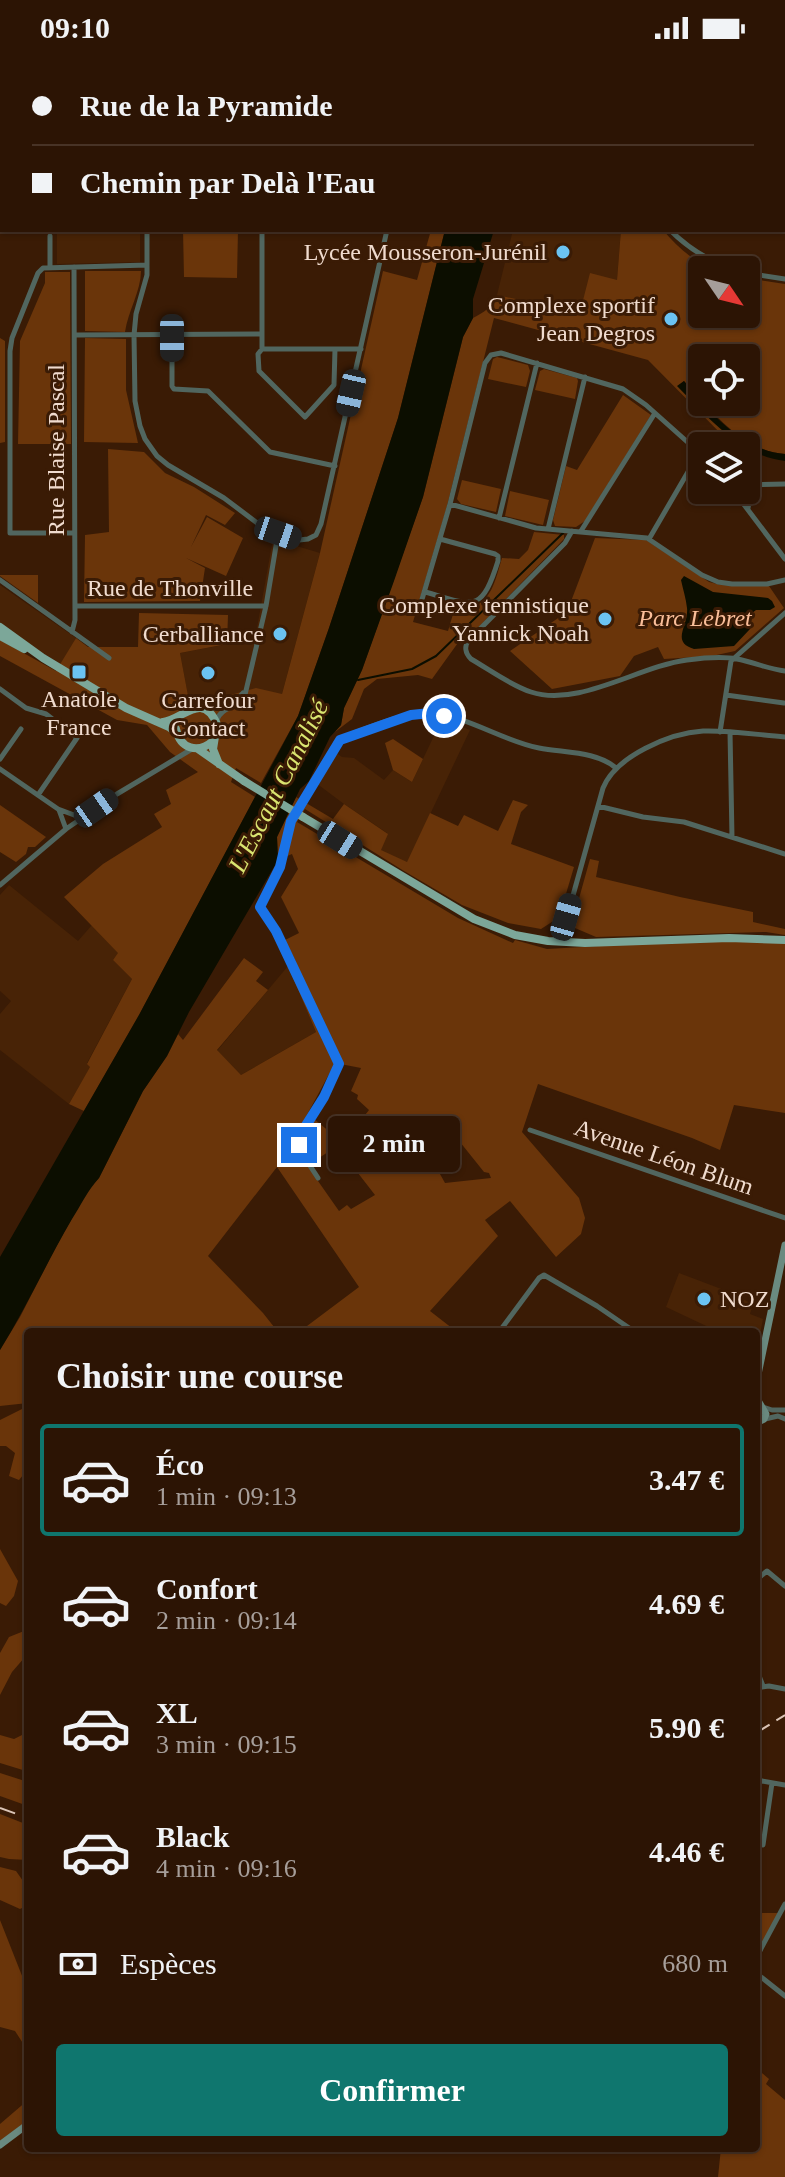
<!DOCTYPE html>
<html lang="fr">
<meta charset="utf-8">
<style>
body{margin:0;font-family:Georgia,serif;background:#382113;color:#f1f3f6;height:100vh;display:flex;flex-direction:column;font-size:30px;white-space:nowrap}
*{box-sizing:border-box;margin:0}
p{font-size:26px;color:#a69e9a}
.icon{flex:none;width:44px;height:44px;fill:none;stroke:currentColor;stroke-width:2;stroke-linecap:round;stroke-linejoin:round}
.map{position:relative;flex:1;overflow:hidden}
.drawer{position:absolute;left:24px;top:1272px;width:736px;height:824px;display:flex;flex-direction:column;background:#2c1404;border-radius:8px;box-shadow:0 2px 6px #0004,0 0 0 2px #483326}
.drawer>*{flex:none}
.hud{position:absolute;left:0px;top:0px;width:786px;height:176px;box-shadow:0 2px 6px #0004,0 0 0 2px #483326;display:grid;align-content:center;height:176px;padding:0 32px;background:#2c1404}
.needle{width:52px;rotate:125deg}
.tools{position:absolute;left:688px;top:200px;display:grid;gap:16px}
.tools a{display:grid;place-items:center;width:72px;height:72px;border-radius:8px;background:#2c1404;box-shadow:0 2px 6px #0004,0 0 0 2px #483326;font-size:40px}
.end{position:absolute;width:36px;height:36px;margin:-18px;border:10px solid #1a73e8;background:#fff;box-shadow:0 0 0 4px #fff}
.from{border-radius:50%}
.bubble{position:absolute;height:56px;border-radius:8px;background:#2c1404;box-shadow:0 2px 6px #0004,0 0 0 2px #483326;font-size:26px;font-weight:600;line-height:56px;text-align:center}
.car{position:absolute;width:24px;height:48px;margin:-24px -12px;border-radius:10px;box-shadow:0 0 6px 2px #0007;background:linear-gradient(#222 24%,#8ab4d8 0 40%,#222 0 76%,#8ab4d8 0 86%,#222 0)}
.hud b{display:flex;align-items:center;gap:28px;height:76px;font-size:30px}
.hud b+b{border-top:2px solid #483326}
.hud i{width:20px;height:20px;background:#f1f3f6}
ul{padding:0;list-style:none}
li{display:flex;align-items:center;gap:24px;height:112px;margin:0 16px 12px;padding:0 16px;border:4px solid transparent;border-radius:8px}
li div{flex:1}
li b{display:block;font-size:30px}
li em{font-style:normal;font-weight:600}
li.selected{border-color:#0f766e}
li>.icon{width:72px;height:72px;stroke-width:1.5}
h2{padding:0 32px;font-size:36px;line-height:96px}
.pay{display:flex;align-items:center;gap:20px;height:88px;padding:0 32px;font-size:30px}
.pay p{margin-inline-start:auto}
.action{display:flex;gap:16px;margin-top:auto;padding:16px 32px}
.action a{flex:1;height:92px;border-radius:8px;background:#0f766e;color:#fff;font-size:32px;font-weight:600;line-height:92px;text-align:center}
.status{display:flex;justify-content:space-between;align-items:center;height:56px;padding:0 40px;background:#2c1404;direction:ltr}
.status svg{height:22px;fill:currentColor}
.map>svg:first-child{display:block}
.built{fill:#482306}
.green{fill:#6a350a;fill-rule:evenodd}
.water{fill:#0c0e00}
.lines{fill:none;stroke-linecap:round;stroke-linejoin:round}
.stream{stroke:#0c0e00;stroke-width:2}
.minor{stroke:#51665f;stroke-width:5}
.secondary{stroke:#6a8a80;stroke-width:7}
.primary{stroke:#7ca799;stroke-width:8}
.rail{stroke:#dbc5b7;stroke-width:2;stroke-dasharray:16 8;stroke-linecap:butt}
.primary-bridge{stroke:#7ca799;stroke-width:8}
.route{stroke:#1a73e8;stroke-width:10}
.poi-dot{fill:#6bc3f2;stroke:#3a1b05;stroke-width:3}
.labels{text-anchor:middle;stroke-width:6;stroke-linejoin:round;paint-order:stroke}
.poi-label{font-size:24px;fill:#f0dbce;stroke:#3a1b05;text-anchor:end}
.street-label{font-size:24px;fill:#f0dbce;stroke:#3a1b05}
.park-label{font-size:24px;font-style:italic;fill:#fabe99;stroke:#3a1b05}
.water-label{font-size:26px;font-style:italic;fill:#dae570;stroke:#3a1b05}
</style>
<div class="status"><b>09:10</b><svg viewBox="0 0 49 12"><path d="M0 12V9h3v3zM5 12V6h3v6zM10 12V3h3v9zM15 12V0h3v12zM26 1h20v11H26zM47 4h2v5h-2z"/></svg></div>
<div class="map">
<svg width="785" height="2121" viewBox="0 0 785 2121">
<rect width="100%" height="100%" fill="#3a1b05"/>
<!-- built -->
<path class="built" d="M 57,174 L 140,174 L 140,206 L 57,208 Z
M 513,174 L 621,174 L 617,224 L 580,256 L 497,239 Z
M 273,483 L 320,497 L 282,638 L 242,638 L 190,650 L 180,597 L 255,583 Z
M 0,529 L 76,582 L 61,608 L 0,571 Z
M 442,663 L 470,674 L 407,807 L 380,794 L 387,777 L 344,748 L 316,727 L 335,696 L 342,701 L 354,702 L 384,724 L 393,714 L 412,726 Z
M 9,829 L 78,885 L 92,869 L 119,897 L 113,904 L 132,923 L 87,1007 L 91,1010 L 69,1048 L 0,994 L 0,958 L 11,945 L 0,935 L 0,839 Z
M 288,910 L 316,976 L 241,1019 L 217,995 Z
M 679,1217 L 724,1234 L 753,1248 L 750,1258 L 763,1263 L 757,1294 L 756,1276 L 719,1276 L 666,1251 Z"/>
<!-- green -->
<path class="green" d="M 183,174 L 238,174 L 237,222 L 184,221 Z
M 431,174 L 445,174 L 398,362 L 329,572 L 298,660 L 261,727 L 236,712 L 231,726 L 255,741 L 139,959 L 84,1055 L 69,1048 L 90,1011 L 87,1008 L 132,923 L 113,904 L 118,897 L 64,841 L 103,808 L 162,771 L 154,758 L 171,748 L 166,734 L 198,716 L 170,696 L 147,669 L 117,664 L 0,600 L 0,584 L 56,615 L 76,582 L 88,591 L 138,591 L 139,557 L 228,559 L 227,588 L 180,597 L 190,650 L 256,632 L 282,638 L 320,497 L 383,215 L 417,224 Z
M 621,174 L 663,174 C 678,192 694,206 716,214 L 702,214 L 702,258 L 746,258 L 746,222 L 785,228 L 785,398 C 751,396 725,370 703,346 L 746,346 L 746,302 L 702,302 L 702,345 L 684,325 L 678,330 L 731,382 L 745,390 L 733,390 L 648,304 L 494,262 L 446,454 L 413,566 L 448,575 L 456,548 C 489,560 495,525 502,502 L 519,503 L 528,494 L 534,476 L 564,479 L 564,483 L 465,585 L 460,584 L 432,623 L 418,619 L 377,623 L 364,633 L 352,663 L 335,676 L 341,669 L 344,652 L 362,614 L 423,441 L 463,281 L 473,262 C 483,257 494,250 497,239 L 580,256 L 590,217 L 617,224 Z
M 85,215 L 141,215 C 141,235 128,255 125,276 L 85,275 Z
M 45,216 L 70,216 L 71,388 L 18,388 L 20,285 L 45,227 Z
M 0,282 L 5,285 L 5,386 L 0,387 Z
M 85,282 L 126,283 L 126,334 L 138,387 L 84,386 Z
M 497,301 L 528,309 L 530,315 L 526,331 L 488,323 L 493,303 Z
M 544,313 L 577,322 L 578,325 L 575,343 L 535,334 L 540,315 Z
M 623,339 L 651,359 L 585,465 L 576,471 L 555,470 L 553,464 L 566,410 L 577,414 Z
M 108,393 L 144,396 L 165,417 L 194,431 L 235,457 L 225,469 L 206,459 L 191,491 L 207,461 L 243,482 L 226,520 L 186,502 L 205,512 L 200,545 L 84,546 L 85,479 L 109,476 Z
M 462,424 L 501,433 L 496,456 L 461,448 L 457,443 Z
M 510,435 L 549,444 L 543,469 L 505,460 Z
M 595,482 L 646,484 L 709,526 L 721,529 L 769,530 L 784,552 L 735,595 L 712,600 L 664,603 L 658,591 L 634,600 L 620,620 L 552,633 L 510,595 L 567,556 Z
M 0,519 L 38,519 L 38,547 L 0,520 Z
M 393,683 L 423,703 L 412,726 L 393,714 L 385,687 Z
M 296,741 L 333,763 L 344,748 L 388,778 L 381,794 L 407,806 L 430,757 L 458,770 L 464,759 L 498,775 L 513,744 L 528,749 L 521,756 L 511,788 L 574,811 L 560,858 L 555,864 L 541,873 L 508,867 L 462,849 L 404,815 L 305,753 L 297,766 L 458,862 L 513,887 L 515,884 L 547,893 L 686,885 L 764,885 L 785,888 L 785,1057 L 734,1049 L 720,1094 L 692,1082 L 538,1028 L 522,1076 L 579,1142 L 585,1162 L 581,1178 L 556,1201 L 510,1145 L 485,1164 L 498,1180 L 430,1255 L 457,1276 L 299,1276 L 359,1231 L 277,1111 L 208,1200 L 263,1257 L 278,1276 L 28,1276 L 28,1347 L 0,1350 L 0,1294 L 20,1261 L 57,1189 L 89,1132 L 99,1122 L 143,1035 L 167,1000 L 178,978 L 183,984 L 244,902 L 263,916 L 256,925 L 268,934 L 217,994 L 241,1019 L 316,976 L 288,910 L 296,906 L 285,884 L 299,877 L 281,841 L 298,813 L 292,798 L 278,804 L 277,781 ZM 335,1007 L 361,1012 L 351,1035 L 358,1039 L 357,1043 L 369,1054 L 343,1087 L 313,1062 C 299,1083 300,1087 313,1106 L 337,1090 L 375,1139 L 351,1153 L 347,1149 L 339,1155 L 297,1095 L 295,1088 L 296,1079 ZM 456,1081 L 484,1116 L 489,1117 L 491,1122 L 445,1127 L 430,1100 Z
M 0,749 L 46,781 L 35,791 L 28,791 L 26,798 L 16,806 L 0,796 Z
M 590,803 L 599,805 L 596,821 L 680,841 L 753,856 L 753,866 L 785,873 L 785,879 L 766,876 L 731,877 L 596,881 L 575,872 L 573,864 Z
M 28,1350 L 28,1413 L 19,1424 L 9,1420 L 15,1397 L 6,1390 L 0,1390 L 0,1364 Z
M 0,1493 L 18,1525 L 14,1540 L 6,1550 L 0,1547 Z
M 24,1575 L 28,1576 L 28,1601 L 25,1601 L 12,1616 L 0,1639 L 0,1597 L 9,1581 Z
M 28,1676 L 28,1712 L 26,1715 L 0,1707 L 0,1679 L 14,1683 Z
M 0,1717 L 28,1726 L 28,1750 L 0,1740 Z
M 0,1758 L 28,1769 L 28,1804 L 9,1803 L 0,1801 Z
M 0,1811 L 16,1815 L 28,1832 L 28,1849 L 20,1853 L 0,1844 Z
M 756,1857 L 782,1857 L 756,1906 Z
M 0,1864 L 28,1935 L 28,1995 L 15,1975 L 0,1971 Z
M 756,2012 L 769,2023 L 766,2028 L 785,2044 L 785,2121 L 718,2121 L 721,2092 L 756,2092 Z
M 28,2044 L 28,2064 L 0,2085 L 0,2068 Z"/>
<!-- water -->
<path class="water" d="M 445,174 L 494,174 L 473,243 L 473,262 L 463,281 L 423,441 L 394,525 L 362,614 L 344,652 L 341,669 L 330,681 L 309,725 L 300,733 L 277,781 L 278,804 L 189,956 L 167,1000 L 143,1035 L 99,1122 C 88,1134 81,1149 72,1163 C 47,1206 26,1252 0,1294 L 0,1201 L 139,959 L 298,660 L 329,572 L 398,362 Z
M 684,325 C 709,355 742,395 785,398 L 785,405 C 740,400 708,361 677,330 Z
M 684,520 L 713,536 L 768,542 L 772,545 L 775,551 L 770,554 L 756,554 L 752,557 L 750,573 L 734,590 L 694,593 C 670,586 689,569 687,552 C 686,543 683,533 681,524 Z"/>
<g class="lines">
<!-- stream -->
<path class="stream" d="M 358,624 L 412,613 L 436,600 L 563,477"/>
<!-- minor -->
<path class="minor" d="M 147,0 L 147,2
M 289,0 L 289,2
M 350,0 L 350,2
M 401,0 L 401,2
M 638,0 L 638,2
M 645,2 L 645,0
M 784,170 L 785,170
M 147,174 L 147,219 L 136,258 L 134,279 L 135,345 L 140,370 L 145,383 L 157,400 L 168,409 L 224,442 L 264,472 L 299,484 L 308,483 L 316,479 L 321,468 L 387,174
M 262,174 L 262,293 L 258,298 L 259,315 L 305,361 L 334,329 L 335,293
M 670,174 C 689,193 710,206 736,214
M 50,211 L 50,180
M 746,217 L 785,223
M 172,278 L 172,330 L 174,333 L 208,335 L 270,396 L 335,410
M 75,279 L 262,278
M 262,293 L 361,293
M 746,429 L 785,428
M 733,434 L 785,503
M 450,448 L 536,472 L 647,482 L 702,519 L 718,526 L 732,528 L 767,528 L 785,524
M 748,452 L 752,429
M 499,462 L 537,307
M 548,473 L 585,321
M 572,475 L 565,487 L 469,584 C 464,590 465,597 471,603 C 490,614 510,629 531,636 C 578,652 639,610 687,604 C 702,602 722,600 737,603 C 753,606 768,613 785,615
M 581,475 L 655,357
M 74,477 L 10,477 L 10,295 L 12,282 L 38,217 L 43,212 L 147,209
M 649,483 L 699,397
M 0,524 L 109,602
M 425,536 C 473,549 481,559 498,505 L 498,500 L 495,498 L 440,483
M 75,550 L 266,550
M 418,557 L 450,448 L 485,307 L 491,299 L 501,297 L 623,333 L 646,349 L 702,399
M 72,576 L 75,564 L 74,211
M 0,633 L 26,652 L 46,658 L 77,682 L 38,739
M 726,639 L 784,647
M 206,653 C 218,653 236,646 243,637
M 216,665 C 222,650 235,653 244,643 L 266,550 L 278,478
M 720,676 L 731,605 L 785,557
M 730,676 L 732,781
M 0,703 L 21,673
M 0,713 L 58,753 L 82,762
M 598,750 L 643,761 L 684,766 L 785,798
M 59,754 L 66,773
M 0,829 L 66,773 L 117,738 L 192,693
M 560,886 L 603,732 C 616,700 670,677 703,675 C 730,674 758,679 785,681
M 530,1074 L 785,1162
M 318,1122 C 312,1112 301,1099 299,1087 C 297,1074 336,1030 339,1006 L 276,875 L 260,851 L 280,811 L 291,765 L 338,686 L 344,681 C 368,672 402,657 427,657 C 465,658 502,685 539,692 C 565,697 596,695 616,712
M 499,1276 L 539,1222 L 544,1219 L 597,1250 L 635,1276
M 763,1351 L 772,1354 L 785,1354
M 765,1363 L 778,1360 L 785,1363
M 756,1524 L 767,1515 L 785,1530
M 756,1612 L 763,1630
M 756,1632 L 769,1630 L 785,1633
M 756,1724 L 785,1729
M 763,1789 L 772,1727
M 756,1902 L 785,1848
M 756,1917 L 785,1940"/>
<!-- secondary -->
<path class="secondary" d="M 756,1328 L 785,1189
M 756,1341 L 766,1358 L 764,1363 L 756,1367
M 0,2089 L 28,2068"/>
<!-- primary -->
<path class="primary" d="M 0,571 L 43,602 L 126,652 L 169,671 L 177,677
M 0,580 L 24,593
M 163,666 C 183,664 202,634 217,668 L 213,693 L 219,708
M 176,673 C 180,693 198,698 213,685
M 198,693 L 244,725
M 303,761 L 474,863 L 515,879 L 548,885 L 585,887 L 729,882 L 785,884"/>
<!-- rail -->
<path class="rail" d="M 756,1677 L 785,1659
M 0,1752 L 28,1762"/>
<!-- primary-bridge -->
<path class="primary-bridge" d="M 244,725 L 303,761"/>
</g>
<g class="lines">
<!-- route -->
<path class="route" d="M 299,1089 L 300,1079 L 324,1041 L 339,1008 L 276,875 L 260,851 L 280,811 L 291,765 L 340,684 L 411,659 L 430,657 L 444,660"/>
</g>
<!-- markers -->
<g class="poi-dot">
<circle cx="563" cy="196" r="8"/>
<circle cx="671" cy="263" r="8"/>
<circle cx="605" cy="563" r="8"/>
<circle cx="280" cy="578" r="8"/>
<rect x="71" y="608" width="16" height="16" rx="4"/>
<circle cx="208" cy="617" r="8"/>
<circle cx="704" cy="1243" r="8"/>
</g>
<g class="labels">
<!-- poi labels -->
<g class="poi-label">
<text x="547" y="204">Lycée Mousseron-Jurénil</text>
<text x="655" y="257">Complexe sportif<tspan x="655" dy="28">Jean Degros</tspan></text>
<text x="589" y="557">Complexe tennistique<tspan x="589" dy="28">Yannick Noah</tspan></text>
<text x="264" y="586">Cerballiance</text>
<text x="79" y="651" text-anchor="middle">Anatole<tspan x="79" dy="28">France</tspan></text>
<text x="208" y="652" text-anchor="middle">Carrefour<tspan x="208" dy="28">Contact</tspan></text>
<text x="720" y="1251" text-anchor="start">NOZ</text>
</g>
<!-- street labels -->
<g class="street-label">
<text transform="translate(56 394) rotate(-90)" y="8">Rue Blaise Pascal</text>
<text x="170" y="540">Rue de Thonville</text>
<text transform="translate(664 1101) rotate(19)" y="8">Avenue Léon Blum</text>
</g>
<!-- park labels -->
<g class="park-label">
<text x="695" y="570">Parc Lebret</text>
</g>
<!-- water labels -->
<g class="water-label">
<text transform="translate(278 730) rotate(-63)" y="9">L'Escaut Canalisé</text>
</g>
</g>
</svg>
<div class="tools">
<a><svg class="needle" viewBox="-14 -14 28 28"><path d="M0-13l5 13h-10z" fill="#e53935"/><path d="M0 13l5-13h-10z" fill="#a69e9a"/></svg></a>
<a><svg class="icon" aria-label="locate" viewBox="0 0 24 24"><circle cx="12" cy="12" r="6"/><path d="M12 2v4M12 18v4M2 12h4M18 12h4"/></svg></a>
<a><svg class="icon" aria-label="layers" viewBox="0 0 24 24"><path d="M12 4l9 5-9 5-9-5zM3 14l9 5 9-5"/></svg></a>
</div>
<i class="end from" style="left:444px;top:660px"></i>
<i class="end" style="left:299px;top:1089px"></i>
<div class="bubble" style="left:328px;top:1060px;width:132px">2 min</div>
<i class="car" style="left:172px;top:282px;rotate:180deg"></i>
<i class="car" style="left:351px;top:337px;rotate:193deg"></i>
<i class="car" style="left:278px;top:477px;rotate:109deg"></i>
<i class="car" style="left:96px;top:752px;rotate:55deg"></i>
<i class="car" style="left:340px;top:784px;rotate:122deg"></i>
<i class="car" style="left:566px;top:861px;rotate:16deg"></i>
<div class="hud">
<b><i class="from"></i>Rue de la Pyramide</b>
<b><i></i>Chemin par Delà l'Eau</b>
</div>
<section class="drawer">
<h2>Choisir une course</h2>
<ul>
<li class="selected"><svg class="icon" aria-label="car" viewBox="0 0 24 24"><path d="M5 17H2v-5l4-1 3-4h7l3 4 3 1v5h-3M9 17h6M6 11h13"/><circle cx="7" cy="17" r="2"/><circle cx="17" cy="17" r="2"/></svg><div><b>Éco</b><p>1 min · 09:13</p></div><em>3.47 €</em></li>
<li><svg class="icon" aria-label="car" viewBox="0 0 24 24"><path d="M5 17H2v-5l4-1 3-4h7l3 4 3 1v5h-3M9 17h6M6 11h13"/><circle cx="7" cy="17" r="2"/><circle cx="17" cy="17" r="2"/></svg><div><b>Confort</b><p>2 min · 09:14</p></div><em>4.69 €</em></li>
<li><svg class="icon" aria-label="car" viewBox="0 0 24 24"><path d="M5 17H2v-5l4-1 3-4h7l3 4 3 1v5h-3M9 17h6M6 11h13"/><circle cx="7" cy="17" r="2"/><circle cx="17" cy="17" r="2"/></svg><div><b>XL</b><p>3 min · 09:15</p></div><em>5.90 €</em></li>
<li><svg class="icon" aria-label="car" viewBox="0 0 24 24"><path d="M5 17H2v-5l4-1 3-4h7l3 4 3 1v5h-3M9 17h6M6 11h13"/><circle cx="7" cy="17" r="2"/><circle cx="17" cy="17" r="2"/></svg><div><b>Black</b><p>4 min · 09:16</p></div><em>4.46 €</em></li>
</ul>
<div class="pay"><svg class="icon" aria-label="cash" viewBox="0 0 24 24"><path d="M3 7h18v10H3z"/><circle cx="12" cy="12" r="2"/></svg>Espèces<p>680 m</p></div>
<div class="action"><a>Confirmer</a></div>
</section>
</div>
